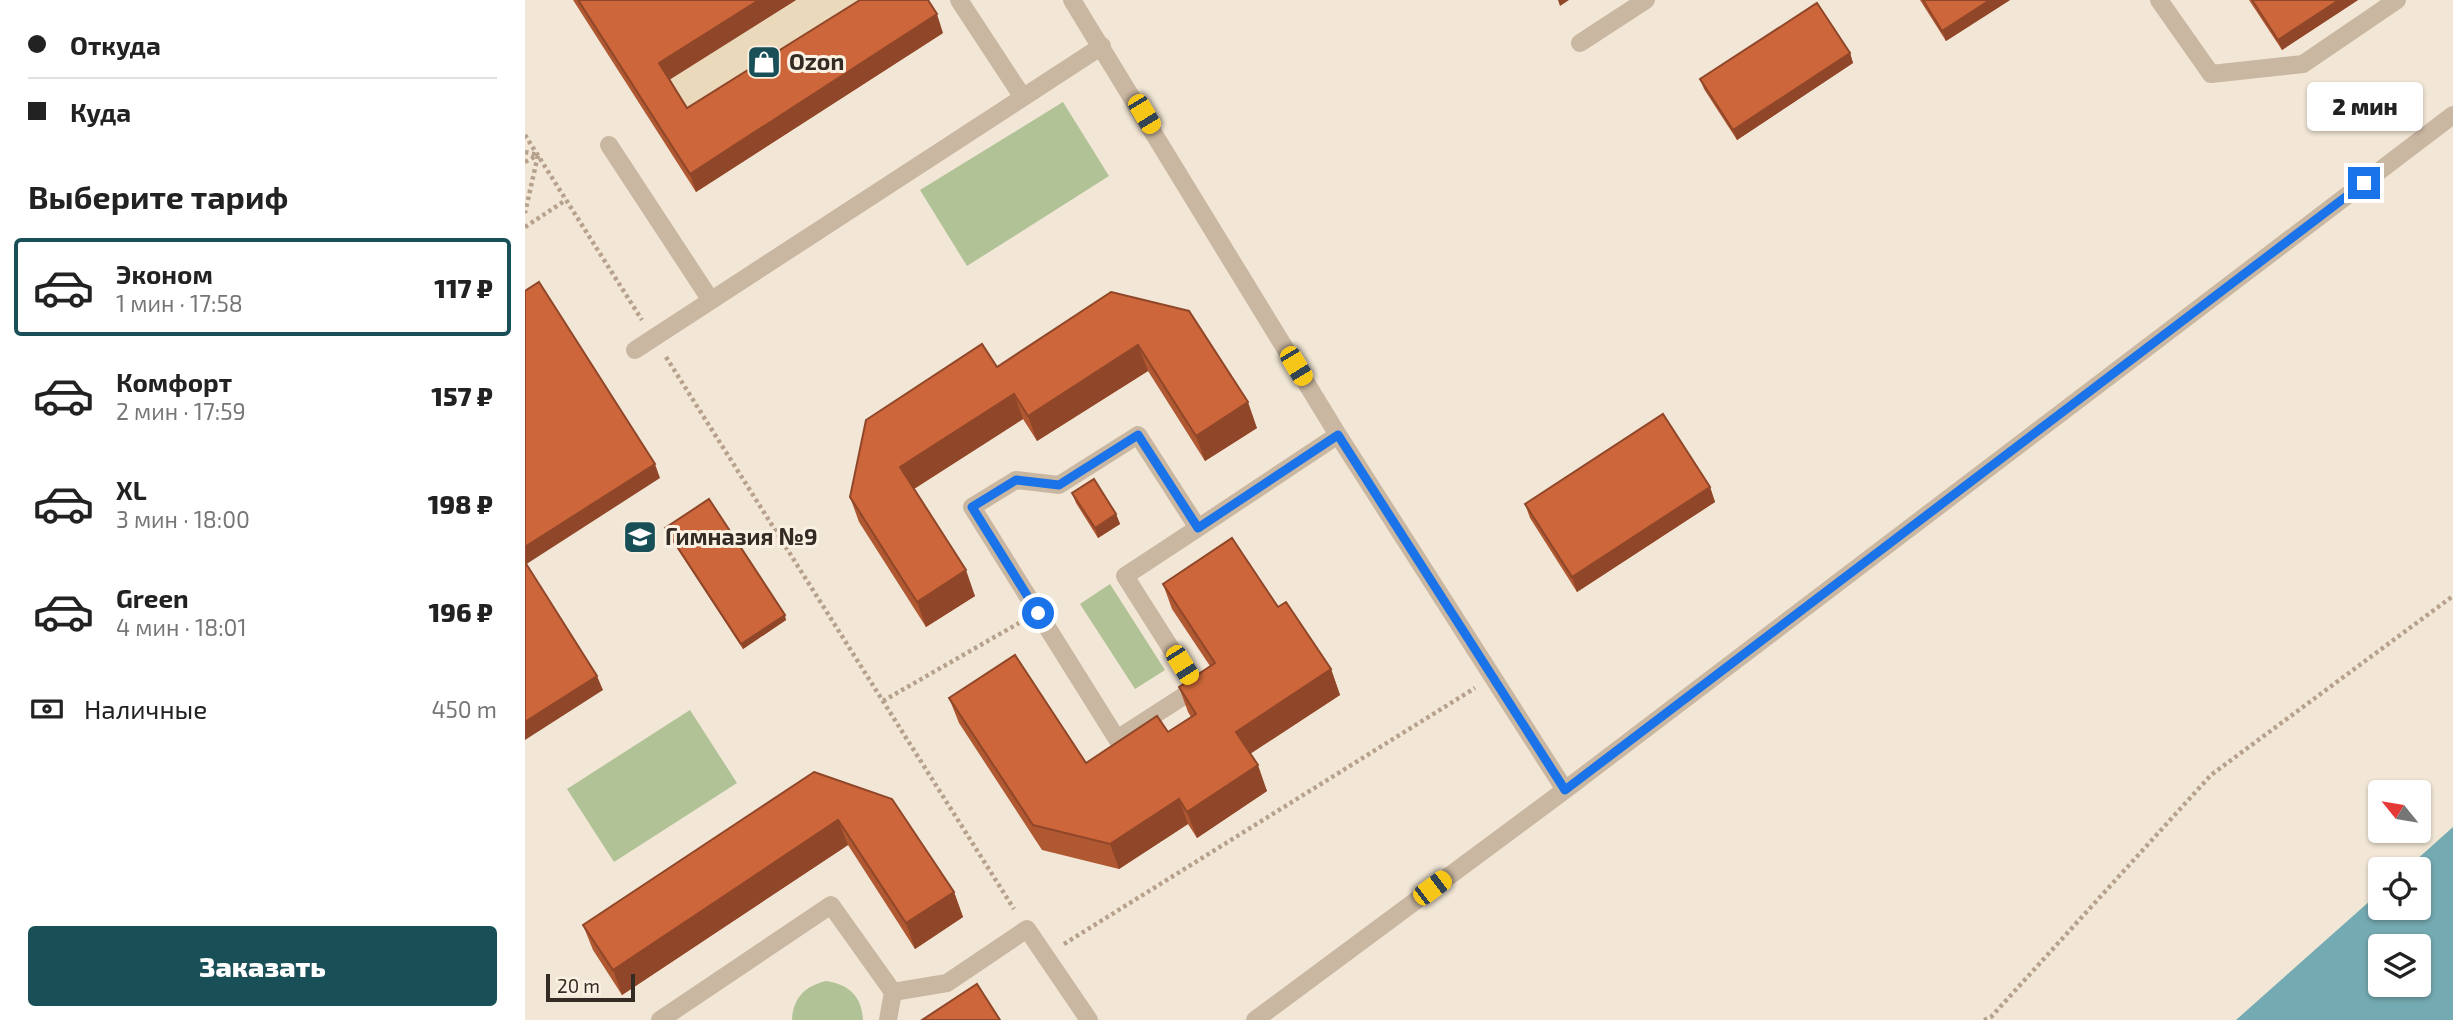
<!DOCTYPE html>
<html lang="ru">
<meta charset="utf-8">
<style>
body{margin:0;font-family:"Exo 2",sans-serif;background:#f6f6f6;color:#222;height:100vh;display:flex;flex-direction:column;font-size:26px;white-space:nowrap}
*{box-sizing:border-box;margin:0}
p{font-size:23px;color:#767676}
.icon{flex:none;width:38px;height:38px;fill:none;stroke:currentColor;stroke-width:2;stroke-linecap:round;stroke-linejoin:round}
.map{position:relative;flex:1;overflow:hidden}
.details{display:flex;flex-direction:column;background:#fff;width:525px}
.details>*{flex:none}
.top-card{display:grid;align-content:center;height:154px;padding:0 28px;background:#fff}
.needle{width:46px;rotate:300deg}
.controls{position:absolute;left:1843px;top:780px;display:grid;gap:14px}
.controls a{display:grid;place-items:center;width:63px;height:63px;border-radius:7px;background:#fff;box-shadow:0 2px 5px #0004;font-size:35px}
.scale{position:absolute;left:21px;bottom:18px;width:89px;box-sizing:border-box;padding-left:7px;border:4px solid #352b25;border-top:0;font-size:19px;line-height:24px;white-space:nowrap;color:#352b25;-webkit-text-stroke:5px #faf1e3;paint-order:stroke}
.end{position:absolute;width:32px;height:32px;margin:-16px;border:9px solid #1a73e8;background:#fff;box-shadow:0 0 0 4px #fff}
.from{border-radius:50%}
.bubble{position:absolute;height:49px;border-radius:7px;background:#fff;box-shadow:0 2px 5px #0004;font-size:23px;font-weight:800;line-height:49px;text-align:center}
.car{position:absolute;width:21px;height:42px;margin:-21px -10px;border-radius:9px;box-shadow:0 0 5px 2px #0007;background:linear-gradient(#f5c518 24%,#345 0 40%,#f5c518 0 76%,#345 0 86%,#f5c518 0)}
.top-card b{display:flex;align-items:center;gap:24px;height:66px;font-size:26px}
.top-card b+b{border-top:2px solid #e0e0e0}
.top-card i{width:18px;height:18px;background:#222}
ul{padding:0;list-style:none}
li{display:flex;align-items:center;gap:21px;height:98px;margin:0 14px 10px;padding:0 14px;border:4px solid transparent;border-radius:7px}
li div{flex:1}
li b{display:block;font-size:26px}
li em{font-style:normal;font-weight:800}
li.current{border-color:#195058}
li>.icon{width:63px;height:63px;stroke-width:1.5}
h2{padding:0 28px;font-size:32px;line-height:84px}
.pay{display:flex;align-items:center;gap:18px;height:77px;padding:0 28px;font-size:26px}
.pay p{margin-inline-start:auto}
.primary-button{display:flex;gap:14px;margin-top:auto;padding:14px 28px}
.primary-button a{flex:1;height:80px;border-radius:7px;background:#195058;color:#fff;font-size:28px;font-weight:800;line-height:80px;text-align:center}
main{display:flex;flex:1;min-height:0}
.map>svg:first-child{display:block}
.green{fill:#b0c296}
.plaza{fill:#ebd9bc}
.water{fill:#74aab1;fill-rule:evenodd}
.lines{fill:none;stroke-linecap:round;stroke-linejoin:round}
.path{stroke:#b6a18c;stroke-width:4.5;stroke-dasharray:3.5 3.5;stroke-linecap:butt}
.minor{stroke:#cab7a2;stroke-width:18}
.wall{fill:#b05832}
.shaded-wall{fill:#904729}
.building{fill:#cd663a;stroke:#904729;stroke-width:2}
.route{stroke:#1a73e8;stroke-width:9}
.labels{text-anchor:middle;stroke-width:6;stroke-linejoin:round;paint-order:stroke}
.poi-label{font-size:23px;font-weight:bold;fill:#352b25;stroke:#faf1e3;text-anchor:start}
</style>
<main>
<section class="details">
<div class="top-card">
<b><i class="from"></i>Откуда</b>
<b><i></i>Куда</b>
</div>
<h2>Выберите тариф</h2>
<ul>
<li class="current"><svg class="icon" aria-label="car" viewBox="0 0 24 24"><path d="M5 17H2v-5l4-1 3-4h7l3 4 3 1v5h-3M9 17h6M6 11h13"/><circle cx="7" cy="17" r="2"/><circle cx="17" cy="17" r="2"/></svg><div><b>Эконом</b><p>1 мин · 17:58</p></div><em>117 ₽</em></li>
<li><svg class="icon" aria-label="car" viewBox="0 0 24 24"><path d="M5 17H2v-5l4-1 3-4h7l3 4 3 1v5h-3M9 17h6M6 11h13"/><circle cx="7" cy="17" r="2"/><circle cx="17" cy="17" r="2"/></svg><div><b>Комфорт</b><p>2 мин · 17:59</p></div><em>157 ₽</em></li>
<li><svg class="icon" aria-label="car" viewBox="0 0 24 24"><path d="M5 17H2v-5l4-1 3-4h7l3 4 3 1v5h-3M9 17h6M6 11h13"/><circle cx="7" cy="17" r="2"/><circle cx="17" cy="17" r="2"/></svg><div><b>XL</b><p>3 мин · 18:00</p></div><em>198 ₽</em></li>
<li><svg class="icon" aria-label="car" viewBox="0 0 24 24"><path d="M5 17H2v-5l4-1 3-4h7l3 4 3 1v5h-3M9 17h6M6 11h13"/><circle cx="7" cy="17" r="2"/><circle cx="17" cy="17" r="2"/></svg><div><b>Green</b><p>4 мин · 18:01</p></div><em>196 ₽</em></li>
</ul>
<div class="pay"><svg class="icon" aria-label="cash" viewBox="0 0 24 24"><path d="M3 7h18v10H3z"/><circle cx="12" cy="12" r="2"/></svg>Наличные<p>450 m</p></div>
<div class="primary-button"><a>Заказать</a></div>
</section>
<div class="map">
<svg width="1928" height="1020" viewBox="0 0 1928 1020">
<rect width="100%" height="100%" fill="#f2e7d6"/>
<!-- green -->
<path class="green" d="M 538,102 L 584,176 L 442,266 L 395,190 Z
M 585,584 L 640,670 L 610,689 L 555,604 Z
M 165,710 L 212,783 L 89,862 L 42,789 Z
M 301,981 C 324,984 337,997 338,1020 L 267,1020 C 268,998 280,986 301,981 Z"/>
<!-- plaza -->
<path class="plaza" d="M 271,0 L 352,0 L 169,127 L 141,82 Z"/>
<!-- water -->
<path class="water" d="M 1928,827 L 1928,1020 L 1711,1020 L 1855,892 L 1855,908 L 1894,908 L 1894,870 L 1880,870 ZM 1855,947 L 1894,947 L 1894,985 L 1855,985 Z"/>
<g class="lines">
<!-- path -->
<path class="path" d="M 0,135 L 117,320
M 0,152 L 13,155 L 0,213
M 0,162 L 11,156
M 0,227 L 41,200
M 141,357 L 489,909
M 358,701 L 494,623
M 539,944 L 950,688
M 1459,1020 L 1466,1017 L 1686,775 L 1928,596"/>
<!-- minor -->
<path class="minor" d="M 434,0 L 497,96
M 547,0 L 813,435 L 1040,790 L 730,1020
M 1634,0 L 1686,74 L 1778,64 L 1872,0
M 1055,43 L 1121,0
M 84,145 L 185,299
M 110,350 L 577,46
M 673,528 L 600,576 L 671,688 L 592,739 L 447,507 L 491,480 L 534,485 L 613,435 L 673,528 L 813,435
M 1040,790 L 1928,115
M 368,992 L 422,983 L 502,929 L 564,1020
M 135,1020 L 306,905 L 368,992 L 363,1020"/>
</g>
<!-- wall -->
<path class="wall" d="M 48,0 L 271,0 L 145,79 L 162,108 L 418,33 L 171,192 Z
M 1395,0 L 1485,0 L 1421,41 Z
M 1724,0 L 1833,0 L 1757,50 Z
M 1325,53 L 1328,63 L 1212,140 L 1179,89 L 1175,79 Z
M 586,292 L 732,428 L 680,461 L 623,371 L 512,441 L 498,419 L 389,489 L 450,596 L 401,627 L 334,522 L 325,497 L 472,367 Z
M 1185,487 L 1190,502 L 1052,592 L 1005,518 L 1000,504 Z
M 547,493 L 591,514 L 595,524 L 573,538 L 551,503 Z
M 140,528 L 261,620 L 218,649 L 142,533 Z
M 638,584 L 753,607 L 806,669 L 815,695 L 725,754 L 742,791 L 672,838 L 663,824 L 594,869 L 517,850 L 434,723 L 424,698 L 561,763 L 643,732 L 666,717 L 663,712 L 654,687 L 685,666 L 647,609 Z
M 289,772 L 429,892 L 438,917 L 390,949 L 323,845 L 97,995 L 68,950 L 58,925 Z"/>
<!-- shaded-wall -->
<path class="shaded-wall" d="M 234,0 L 271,0 L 141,82 L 134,63 Z
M 1033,0 L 1044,0 L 1035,6 Z
M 1465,0 L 1485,0 L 1421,41 L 1417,31 Z
M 1814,0 L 1833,0 L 1757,50 L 1753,40 Z
M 412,14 L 418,33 L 171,192 L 165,174 Z
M 1325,53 L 1328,63 L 1212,140 L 1208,130 Z
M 613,345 L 623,371 L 512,441 L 503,416 Z
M 489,394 L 498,419 L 384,492 L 375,467 Z
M 723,402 L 732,428 L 680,461 L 671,436 Z
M 130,464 L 135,478 L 0,565 L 0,547 Z
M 1185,487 L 1190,502 L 1052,592 L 1047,577 Z
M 591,514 L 595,524 L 573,538 L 570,528 Z
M 441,570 L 450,596 L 401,627 L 392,602 Z
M 260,615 L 261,620 L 218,649 L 216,644 Z
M 806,669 L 815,695 L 720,757 L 711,732 Z
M 72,676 L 78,690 L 0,740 L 0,722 Z
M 733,765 L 742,791 L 672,838 L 662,812 Z
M 654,799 L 663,824 L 594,869 L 585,844 Z
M 313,820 L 323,845 L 97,995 L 88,970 Z
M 429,892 L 438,917 L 390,949 L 381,923 Z"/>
<!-- building -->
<path class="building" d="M 53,0 L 234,0 L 134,63 L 162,108 L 335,0 L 403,0 L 412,14 L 165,174 Z
M 1398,0 L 1465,0 L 1417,31 Z
M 1727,0 L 1814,0 L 1753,40 Z
M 1292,3 L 1325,53 L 1208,130 L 1175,79 Z
M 14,282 L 130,464 L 0,547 L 0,291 Z
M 586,292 L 664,311 L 723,402 L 671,436 L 613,345 L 503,416 L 489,394 L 375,467 L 441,570 L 392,602 L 325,497 L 341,420 L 457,344 L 472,367 Z
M 1138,414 L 1185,487 L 1047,577 L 1000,504 Z
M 569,479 L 591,514 L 570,528 L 547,493 Z
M 184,499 L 260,615 L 216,644 L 140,528 Z
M 707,538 L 753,607 L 761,602 L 806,669 L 711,732 L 733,765 L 662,812 L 654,799 L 585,844 L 508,825 L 424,698 L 490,655 L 561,763 L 632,716 L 643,732 L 671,714 L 654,687 L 690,663 L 638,584 Z
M 0,562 L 72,676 L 0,722 Z
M 289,772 L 367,799 L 429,892 L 381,923 L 313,820 L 88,970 L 58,925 Z
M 452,984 L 475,1020 L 397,1020 Z"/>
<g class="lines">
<!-- route -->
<path class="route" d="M 513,613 L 447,507 L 491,480 L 534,485 L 613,435 L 673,528 L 813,435 L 1040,790 L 1839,183"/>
</g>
<!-- icons -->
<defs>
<g id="shop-square" transform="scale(1.75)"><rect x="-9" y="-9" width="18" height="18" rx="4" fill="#195058" stroke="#faf1e3"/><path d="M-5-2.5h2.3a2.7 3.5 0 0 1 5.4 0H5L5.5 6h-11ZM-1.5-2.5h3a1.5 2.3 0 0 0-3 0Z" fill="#fff"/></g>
<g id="school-square" transform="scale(1.75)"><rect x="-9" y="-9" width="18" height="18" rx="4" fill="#195058" stroke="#faf1e3"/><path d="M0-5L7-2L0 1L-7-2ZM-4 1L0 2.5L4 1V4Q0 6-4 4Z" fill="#fff"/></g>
</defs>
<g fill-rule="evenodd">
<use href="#shop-square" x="239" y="62"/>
<use href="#school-square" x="115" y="537"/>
</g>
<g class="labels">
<!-- poi labels -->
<g class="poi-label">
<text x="264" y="70">Ozon</text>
<text x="140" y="545">Гимназия №9</text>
</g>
</g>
</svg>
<div class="controls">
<a><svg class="needle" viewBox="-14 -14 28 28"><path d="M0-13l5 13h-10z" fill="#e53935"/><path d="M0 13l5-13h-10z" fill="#767676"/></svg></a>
<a><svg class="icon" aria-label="locate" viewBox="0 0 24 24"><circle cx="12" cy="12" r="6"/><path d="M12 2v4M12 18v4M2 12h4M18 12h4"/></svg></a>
<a><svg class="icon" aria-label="layers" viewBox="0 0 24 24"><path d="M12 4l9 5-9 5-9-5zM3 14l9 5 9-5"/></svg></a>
</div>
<div class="scale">20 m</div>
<i class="end from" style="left:513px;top:613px"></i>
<i class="end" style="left:1839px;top:183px"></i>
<div class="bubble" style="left:1782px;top:82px;width:116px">2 мин</div>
<i class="car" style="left:619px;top:114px;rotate:149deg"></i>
<i class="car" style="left:771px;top:366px;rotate:149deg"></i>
<i class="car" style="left:657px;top:665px;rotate:148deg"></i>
<i class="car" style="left:907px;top:888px;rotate:53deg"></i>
</div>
</main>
